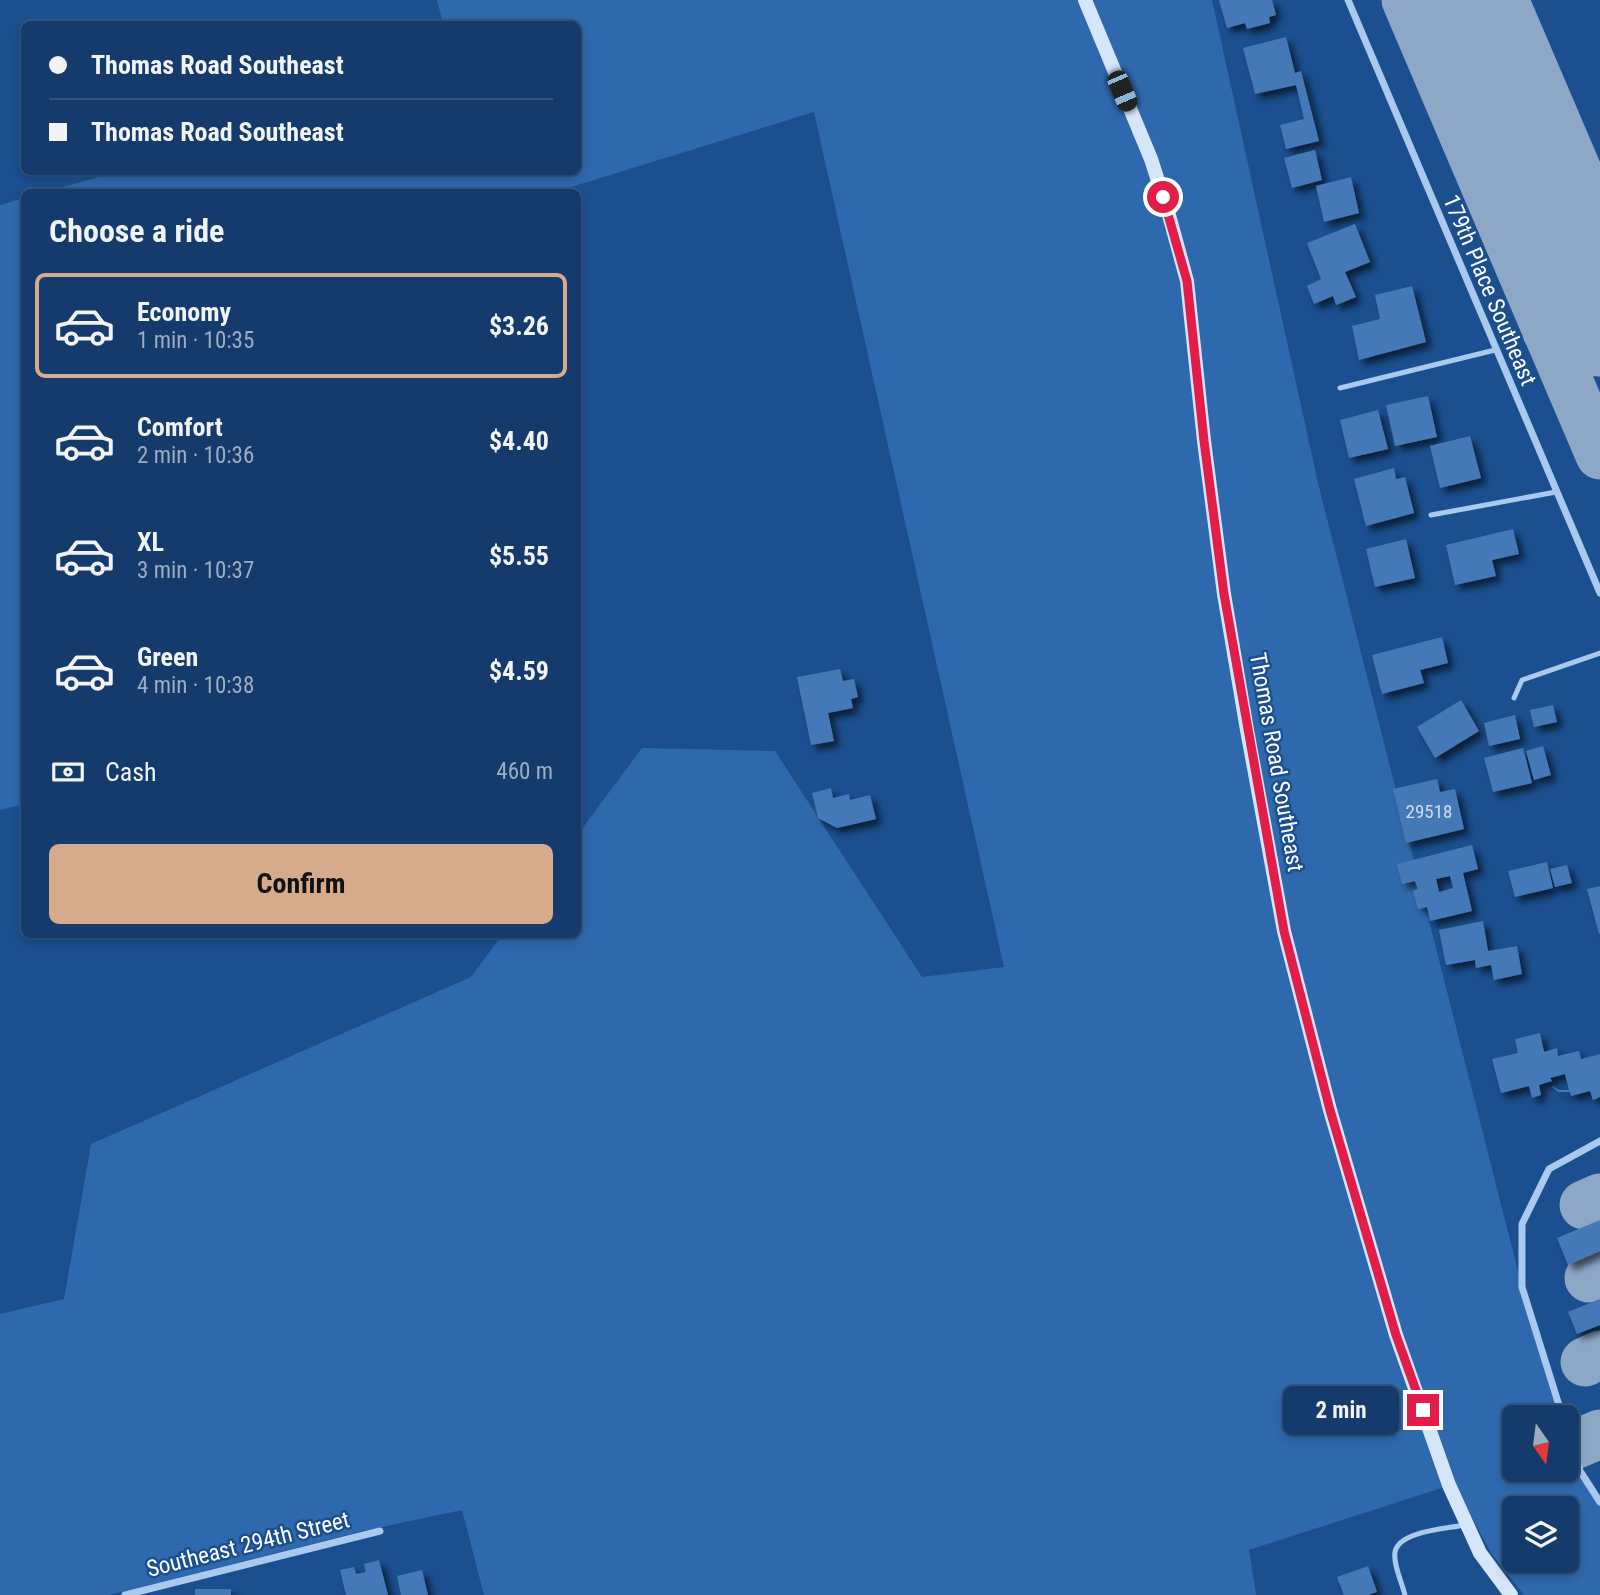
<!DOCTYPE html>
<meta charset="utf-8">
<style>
body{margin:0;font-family:"Roboto Condensed",sans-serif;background:#1d4271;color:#f1f3f6;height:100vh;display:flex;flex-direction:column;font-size:26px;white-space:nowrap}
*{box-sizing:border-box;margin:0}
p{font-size:23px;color:#9dadc1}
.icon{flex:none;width:38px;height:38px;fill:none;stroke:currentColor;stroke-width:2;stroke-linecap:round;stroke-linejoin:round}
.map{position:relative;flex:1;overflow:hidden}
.details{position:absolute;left:21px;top:189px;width:560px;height:749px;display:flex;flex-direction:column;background:#143b6b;border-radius:10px;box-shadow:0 4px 10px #0003,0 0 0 2px #33557e}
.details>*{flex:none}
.guide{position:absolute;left:21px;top:21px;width:560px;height:154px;border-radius:10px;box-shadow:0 4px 10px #0003,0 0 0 2px #33557e;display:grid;align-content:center;height:154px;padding:0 28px;background:#143b6b}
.needle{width:46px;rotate:166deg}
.controls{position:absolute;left:1502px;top:1405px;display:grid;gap:14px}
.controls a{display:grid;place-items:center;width:77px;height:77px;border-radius:10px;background:#143b6b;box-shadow:0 4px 10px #0003,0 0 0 2px #33557e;font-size:35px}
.end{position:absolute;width:32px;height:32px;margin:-16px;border:9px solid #e11d48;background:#fff;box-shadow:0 0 0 4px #fff}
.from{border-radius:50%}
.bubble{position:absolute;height:49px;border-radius:10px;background:#143b6b;box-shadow:0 4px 10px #0003,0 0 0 2px #33557e;font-size:23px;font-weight:700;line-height:49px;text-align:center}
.car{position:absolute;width:21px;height:42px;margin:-21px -10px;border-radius:9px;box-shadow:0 0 5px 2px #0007;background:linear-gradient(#222 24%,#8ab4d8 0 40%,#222 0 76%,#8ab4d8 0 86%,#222 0)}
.guide b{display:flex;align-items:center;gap:24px;height:66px;font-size:26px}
.guide b+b{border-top:2px solid #33557e}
.guide i{width:18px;height:18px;background:#f1f3f6}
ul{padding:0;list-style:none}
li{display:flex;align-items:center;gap:21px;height:105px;margin:0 14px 10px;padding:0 14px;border:4px solid transparent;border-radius:10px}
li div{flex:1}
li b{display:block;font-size:26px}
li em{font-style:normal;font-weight:700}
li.active{border-color:#d6ab8b}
li>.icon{width:63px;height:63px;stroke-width:1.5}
h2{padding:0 28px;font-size:32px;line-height:84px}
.pay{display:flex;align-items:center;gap:18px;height:77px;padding:0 28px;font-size:26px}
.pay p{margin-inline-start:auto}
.button{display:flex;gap:14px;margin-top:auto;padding:14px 28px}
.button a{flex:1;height:80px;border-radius:10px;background:#d6ab8b;color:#111;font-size:28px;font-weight:700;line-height:80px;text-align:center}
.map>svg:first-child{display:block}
.green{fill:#2e69ad;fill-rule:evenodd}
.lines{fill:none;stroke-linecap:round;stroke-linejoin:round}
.taxiway{stroke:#8da7c7;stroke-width:49}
.runway{stroke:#8da7c7;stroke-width:121}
.building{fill:#4478b7;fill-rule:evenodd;filter:url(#shadow)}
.lane{stroke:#a9c9ee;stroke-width:5}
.street{stroke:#a9c9ee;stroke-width:7}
.secondary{stroke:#d6e6fa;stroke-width:14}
.route{stroke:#e11d48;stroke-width:9}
.labels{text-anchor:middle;stroke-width:5;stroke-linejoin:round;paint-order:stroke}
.number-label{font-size:19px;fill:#d0dded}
.street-label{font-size:23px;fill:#fff;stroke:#1b4f8f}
</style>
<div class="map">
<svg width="1600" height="1595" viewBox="0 0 1600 1595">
<defs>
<filter id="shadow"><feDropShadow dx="5.5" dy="5.5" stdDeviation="3.5" flood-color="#0009"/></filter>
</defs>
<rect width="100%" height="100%" fill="#1b4f8f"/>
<!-- green -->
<path class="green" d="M 437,0 L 1212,0 L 1318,483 L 1522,1287 L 1563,1417 L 1514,1418 L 1514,1470 L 1566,1470 L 1566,1428 L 1580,1471 L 1600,1501 L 1600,1595 L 1524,1595 L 1491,1553 L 1454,1484 L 1249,1550 L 1256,1595 L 484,1595 L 462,1510 L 363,1531 L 109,1595 L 0,1595 L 0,1314 L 64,1299 L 91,1144 L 471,977 L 502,935 L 578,934 L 578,834 L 642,748 L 775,751 L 922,977 L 1004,967 L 814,112 L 555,192 L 45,192 L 117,172 L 578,172 L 578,24 L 443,24 ZM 1514,1508 L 1566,1508 L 1566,1561 L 1514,1561 Z
M 24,198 L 24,804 L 0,810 L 0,205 Z"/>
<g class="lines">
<!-- taxiway -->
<path class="taxiway" d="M 1406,0 L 1600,455
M 1547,332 L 1600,308
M 1584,1205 L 1600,1198
M 1589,1278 L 1600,1273
M 1585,1362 L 1600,1355
M 1572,1446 L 1600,1434"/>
<!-- runway -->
<path class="runway" d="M 1465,0 L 1600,316"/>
</g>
<!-- building -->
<path class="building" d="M 1219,0 L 1272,0 L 1276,15 L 1269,17 L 1270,23 L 1247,29 L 1245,23 L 1227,28 Z
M 1286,37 L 1295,73 L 1301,71 L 1319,141 L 1286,149 L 1280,125 L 1304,119 L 1296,85 L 1255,94 L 1243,48 Z
M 1315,150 L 1322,180 L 1292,188 L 1284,158 Z
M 1351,177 L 1359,213 L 1324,222 L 1316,186 Z
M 1355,224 L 1370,262 L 1345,272 L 1356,297 L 1336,305 L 1333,296 L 1314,304 L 1307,286 L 1321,279 L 1307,243 Z
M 1412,286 L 1426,342 L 1359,360 L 1352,326 L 1380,319 L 1375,295 Z
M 1428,396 L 1437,437 L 1395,446 L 1386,405 Z
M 1378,410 L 1388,449 L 1349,458 L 1340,420 Z
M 1470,436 L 1481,478 L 1440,488 L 1430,446 Z
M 1394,468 L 1396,479 L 1405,477 L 1414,513 L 1366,526 L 1354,479 Z
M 1513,529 L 1519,554 L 1492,560 L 1496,576 L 1455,585 L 1446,545 Z
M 1406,539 L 1415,578 L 1375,587 L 1366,549 Z
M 1442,637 L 1448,663 L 1420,670 L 1424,683 L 1382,694 L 1372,655 Z
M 840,669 L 843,681 L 854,679 L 858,697 L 851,699 L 853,708 L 828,713 L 834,741 L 811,745 L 797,677 Z
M 1461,700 L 1479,731 L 1435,758 L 1417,727 Z
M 1553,705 L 1557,722 L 1534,727 L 1530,710 Z
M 1515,715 L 1520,739 L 1489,746 L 1484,723 Z
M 1543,746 L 1551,775 L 1534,780 L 1526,751 Z
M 1523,748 L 1532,783 L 1493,792 L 1484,758 Z
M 1437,779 L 1440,792 L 1455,789 L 1464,829 L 1406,843 L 1393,789 Z
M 831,788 L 833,798 L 849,794 L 850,800 L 870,795 L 876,819 L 837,828 L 818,818 L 812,793 Z
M 1472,845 L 1478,869 L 1463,873 L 1472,911 L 1430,921 L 1427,907 L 1418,909 L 1413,891 L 1418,889 L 1415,881 L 1402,884 L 1397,864 ZM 1450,876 L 1453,888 L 1439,892 L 1436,879 Z
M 1547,862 L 1553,888 L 1515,897 L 1508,871 Z
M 1567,865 L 1572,883 L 1555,887 L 1550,869 Z
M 1600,886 L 1600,934 L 1599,934 L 1587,889 Z
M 1483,921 L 1488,951 L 1517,946 L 1522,974 L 1494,980 L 1491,965 L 1476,968 L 1475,960 L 1446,965 L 1439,930 Z
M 1540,1033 L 1544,1052 L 1557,1048 L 1558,1056 L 1579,1051 L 1581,1059 L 1600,1054 L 1600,1097 L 1593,1100 L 1590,1091 L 1571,1096 L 1570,1092 L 1558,1092 L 1552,1086 L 1559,1090 L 1569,1090 L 1565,1074 L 1550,1078 L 1552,1081 L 1539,1085 L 1541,1095 L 1532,1098 L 1529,1086 L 1501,1093 L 1492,1059 L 1518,1053 L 1515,1039 Z
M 1600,1220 L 1600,1251 L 1568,1265 L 1557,1238 Z
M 1600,1299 L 1600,1325 L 1577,1334 L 1568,1312 Z
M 379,1560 L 388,1595 L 346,1595 L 340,1570 L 354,1567 L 356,1574 L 366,1572 L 364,1564 Z
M 1368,1566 L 1377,1592 L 1368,1595 L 1344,1595 L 1337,1577 Z
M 422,1570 L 428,1595 L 401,1595 L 397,1576 Z
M 195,1589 L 231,1589 L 231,1595 L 195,1595 Z"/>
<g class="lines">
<!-- lane -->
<path class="lane" d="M 1340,388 L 1495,350
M 1431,515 L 1556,492
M 1514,698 L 1522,680 L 1600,653
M 1405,1595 C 1402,1583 1393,1564 1395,1552 C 1399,1531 1446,1529 1464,1525"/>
<!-- street -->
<path class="street" d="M 1348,0 L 1600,593
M 1563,1418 L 1522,1287 L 1522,1224 L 1549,1169 L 1600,1141
M 1566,1428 L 1580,1471 L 1600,1502
M 125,1595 L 380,1531"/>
<!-- secondary -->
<path class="secondary" d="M 1085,0 L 1151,159 L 1169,215 L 1187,281 L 1204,441 L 1224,594 L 1247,730 L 1284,931 L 1330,1110 L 1396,1335 L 1449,1485 L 1480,1553 L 1511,1595"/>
</g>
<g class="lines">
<!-- route -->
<path class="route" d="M 1163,197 L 1187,281 L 1204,441 L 1224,594 L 1284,931 L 1330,1110 L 1396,1335 L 1423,1410"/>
</g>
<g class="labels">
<!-- number labels -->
<g class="number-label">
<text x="1429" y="818">29518</text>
</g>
<!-- street labels -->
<g class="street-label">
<text transform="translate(1490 290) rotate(67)" y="8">179th Place Southeast</text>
<text transform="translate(1277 762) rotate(80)" y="8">Thomas Road Southeast</text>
<text transform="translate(248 1544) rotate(-14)" y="8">Southeast 294th Street</text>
</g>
</g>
</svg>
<div class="controls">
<a><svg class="needle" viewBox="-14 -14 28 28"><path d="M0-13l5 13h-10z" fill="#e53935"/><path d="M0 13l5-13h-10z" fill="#9dadc1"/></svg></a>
<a><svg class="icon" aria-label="layers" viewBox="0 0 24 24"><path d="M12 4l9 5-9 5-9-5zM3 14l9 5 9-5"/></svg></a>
</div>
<i class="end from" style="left:1163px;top:197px"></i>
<i class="end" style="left:1423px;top:1410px"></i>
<div class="bubble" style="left:1283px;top:1386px;width:116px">2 min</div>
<i class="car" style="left:1122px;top:91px;rotate:157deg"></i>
<div class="guide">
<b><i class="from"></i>Thomas Road Southeast</b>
<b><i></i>Thomas Road Southeast</b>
</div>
<section class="details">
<h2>Choose a ride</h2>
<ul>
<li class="active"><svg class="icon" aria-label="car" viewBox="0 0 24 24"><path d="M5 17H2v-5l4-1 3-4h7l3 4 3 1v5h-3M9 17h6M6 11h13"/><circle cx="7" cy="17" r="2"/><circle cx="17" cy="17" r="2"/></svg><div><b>Economy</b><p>1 min · 10:35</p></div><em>$3.26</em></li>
<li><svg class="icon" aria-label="car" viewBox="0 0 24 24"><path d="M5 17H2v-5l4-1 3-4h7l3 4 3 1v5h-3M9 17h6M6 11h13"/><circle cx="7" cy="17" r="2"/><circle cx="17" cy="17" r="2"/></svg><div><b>Comfort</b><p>2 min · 10:36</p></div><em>$4.40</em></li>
<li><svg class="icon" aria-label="car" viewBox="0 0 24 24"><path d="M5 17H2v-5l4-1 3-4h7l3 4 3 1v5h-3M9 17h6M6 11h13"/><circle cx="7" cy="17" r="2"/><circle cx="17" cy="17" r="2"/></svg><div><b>XL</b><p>3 min · 10:37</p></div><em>$5.55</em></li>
<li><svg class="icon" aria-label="car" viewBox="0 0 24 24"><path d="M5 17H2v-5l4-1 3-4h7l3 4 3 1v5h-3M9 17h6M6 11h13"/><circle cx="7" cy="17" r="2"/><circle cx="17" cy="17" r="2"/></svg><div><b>Green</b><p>4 min · 10:38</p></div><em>$4.59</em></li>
</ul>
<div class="pay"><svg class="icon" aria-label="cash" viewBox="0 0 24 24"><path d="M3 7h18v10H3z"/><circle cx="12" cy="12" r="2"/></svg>Cash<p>460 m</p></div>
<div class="button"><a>Confirm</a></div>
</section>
</div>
